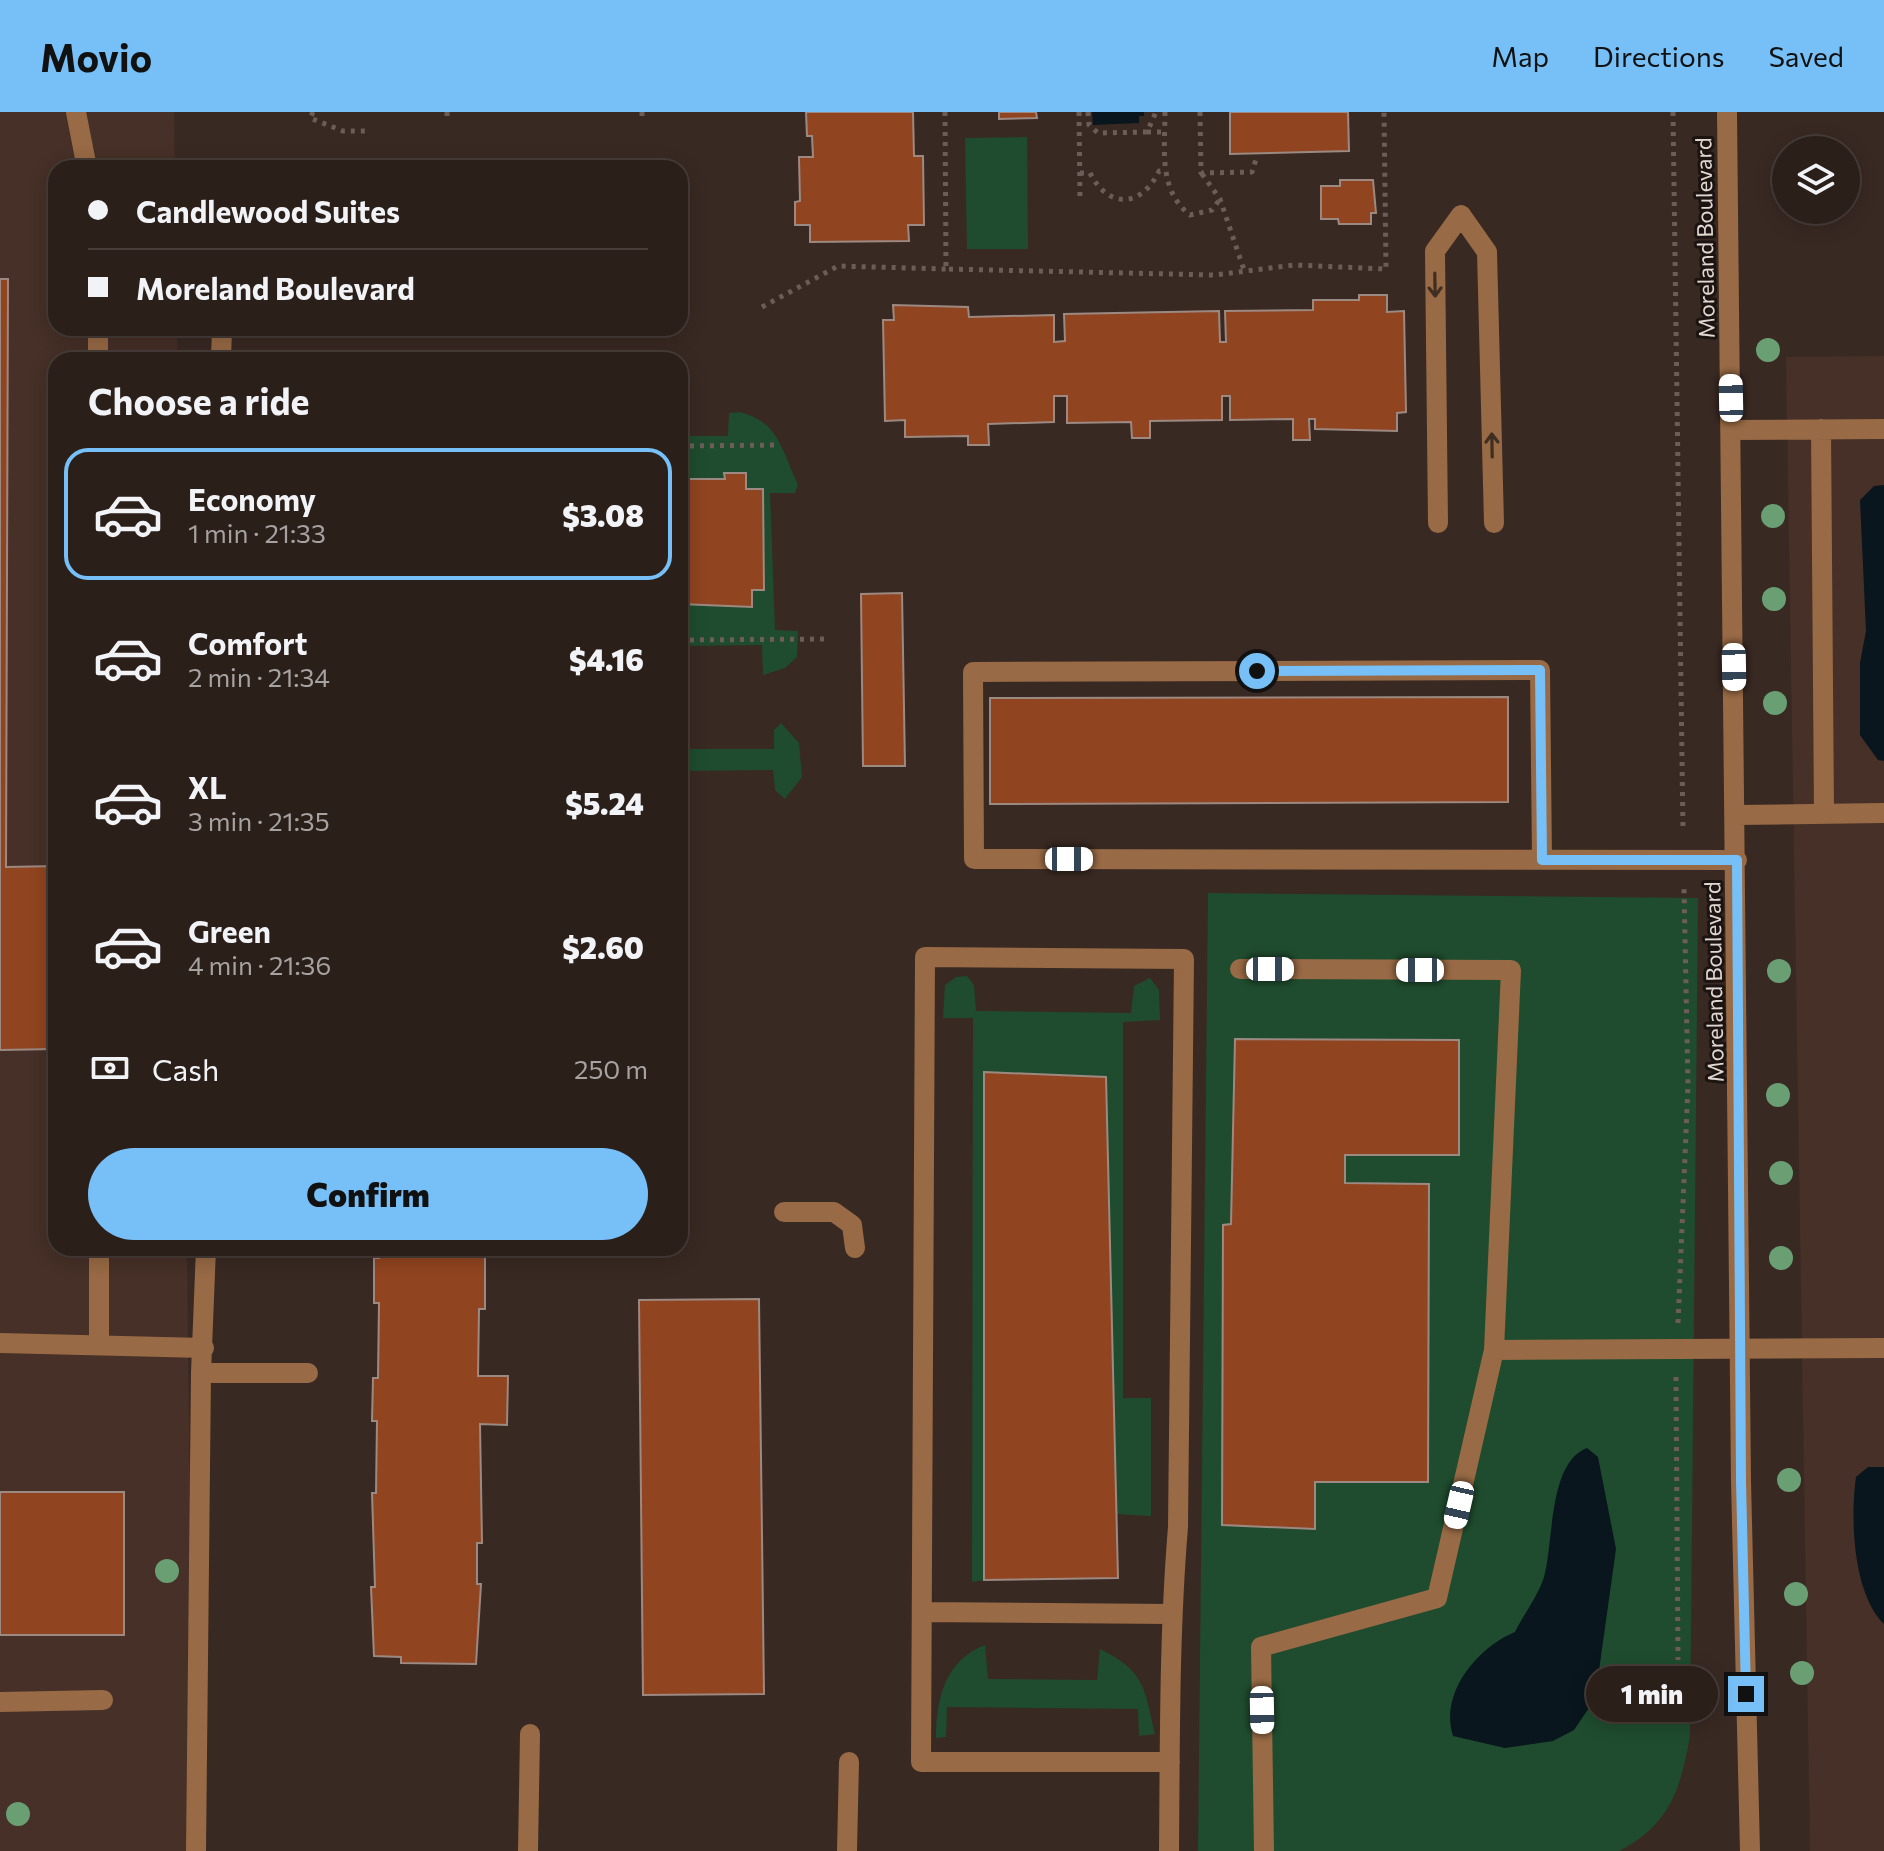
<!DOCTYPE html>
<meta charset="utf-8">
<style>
body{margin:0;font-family:Commissioner,sans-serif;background:#332723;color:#f1f3f6;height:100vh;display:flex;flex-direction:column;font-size:30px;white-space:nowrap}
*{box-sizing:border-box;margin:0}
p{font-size:26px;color:#a6a2a2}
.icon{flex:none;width:44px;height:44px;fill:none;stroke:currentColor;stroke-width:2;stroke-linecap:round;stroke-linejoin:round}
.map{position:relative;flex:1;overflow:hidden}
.sheet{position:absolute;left:48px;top:240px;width:640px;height:904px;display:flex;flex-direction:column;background:#2b1f1a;border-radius:24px;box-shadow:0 4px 20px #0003,0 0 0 2px #473d39}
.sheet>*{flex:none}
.hud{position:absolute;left:48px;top:48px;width:640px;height:176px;border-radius:24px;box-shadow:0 4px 20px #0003,0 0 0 2px #473d39;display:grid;align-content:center;height:176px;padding:0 40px;background:#2b1f1a}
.controls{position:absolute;left:1772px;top:24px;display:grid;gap:16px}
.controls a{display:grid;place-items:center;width:88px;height:88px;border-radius:50%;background:#2b1f1a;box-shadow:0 4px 20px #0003,0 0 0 2px #473d39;font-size:40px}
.end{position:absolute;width:36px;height:36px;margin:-18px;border:10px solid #76c0f7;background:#111;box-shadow:0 0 0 4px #111}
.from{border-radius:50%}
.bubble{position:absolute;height:56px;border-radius:28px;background:#2b1f1a;box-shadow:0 4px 20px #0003,0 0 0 2px #473d39;font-size:26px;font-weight:800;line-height:56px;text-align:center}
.car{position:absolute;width:24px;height:48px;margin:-24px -12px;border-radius:10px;box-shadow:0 0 6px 2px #0007;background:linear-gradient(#fff 24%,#345 0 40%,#fff 0 76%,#345 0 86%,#fff 0)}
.hud b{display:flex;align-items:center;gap:28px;height:76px;font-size:30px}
.hud b+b{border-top:2px solid #473d39}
.hud i{width:20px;height:20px;background:#f1f3f6}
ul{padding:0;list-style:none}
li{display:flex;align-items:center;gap:24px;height:132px;margin:0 16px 12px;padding:0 24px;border:4px solid transparent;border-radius:24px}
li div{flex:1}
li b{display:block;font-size:30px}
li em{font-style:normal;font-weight:800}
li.active{border-color:#76c0f7}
li>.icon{width:72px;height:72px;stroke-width:1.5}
h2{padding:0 40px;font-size:36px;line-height:96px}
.pay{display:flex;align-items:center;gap:20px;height:88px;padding:0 40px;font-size:30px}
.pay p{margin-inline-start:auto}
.action{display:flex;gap:16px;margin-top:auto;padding:16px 40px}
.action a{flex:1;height:92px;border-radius:48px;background:#76c0f7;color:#111;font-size:32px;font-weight:800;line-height:92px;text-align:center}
header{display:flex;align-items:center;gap:48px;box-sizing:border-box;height:112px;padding:0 40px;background:#76c0f7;color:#111}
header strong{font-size:38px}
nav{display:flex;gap:44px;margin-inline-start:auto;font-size:28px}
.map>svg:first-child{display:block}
.built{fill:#463027}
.green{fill:#1f4c2e}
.water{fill:#09161d}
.building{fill:#914420;stroke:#9c8981;stroke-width:2}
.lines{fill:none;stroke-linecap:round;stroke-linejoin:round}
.path{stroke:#6c5d58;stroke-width:5;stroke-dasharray:4 6;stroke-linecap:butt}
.minor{stroke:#986a45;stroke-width:20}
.tree{fill:#699f73}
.oneway{stroke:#402e21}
.route{stroke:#76c0f7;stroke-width:10}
.labels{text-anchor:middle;stroke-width:6;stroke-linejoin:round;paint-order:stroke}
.street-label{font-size:22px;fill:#e1d7d2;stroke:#1b1411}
</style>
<header>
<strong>Movio</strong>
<nav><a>Map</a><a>Directions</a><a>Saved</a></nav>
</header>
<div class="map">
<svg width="1884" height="1739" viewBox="0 0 1884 1739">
<rect width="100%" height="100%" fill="#392923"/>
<!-- built -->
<path class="built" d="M 0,0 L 174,0 L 175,56 L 56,56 L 56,216 L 177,216 L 177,248 L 56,248 L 56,1136 L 187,1136 L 194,1739 L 0,1739 Z
M 1884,244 L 1884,1739 L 1810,1739 L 1786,245 Z"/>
<!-- green -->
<path class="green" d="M 1027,25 L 1028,137 L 967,137 L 965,26 Z
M 739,300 C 779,309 782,339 798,373 L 795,381 L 770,381 L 775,518 L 798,519 L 797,545 L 785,556 L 763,563 L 762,533 L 680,534 L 680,324 L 728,324 L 729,301 Z
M 781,611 L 799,631 L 802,665 L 785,687 L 775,678 L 773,658 L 680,659 L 680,637 L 774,637 L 774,618 Z
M 1208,781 L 1698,786 L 1690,1624 C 1681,1677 1669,1714 1619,1739 L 1198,1739 Z
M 967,864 L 974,873 L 976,899 L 1131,901 L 1134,874 L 1150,866 L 1159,878 L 1160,908 L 1123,910 L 1123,1286 L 1151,1286 L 1151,1404 L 1116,1402 L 1106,965 L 984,960 L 984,1468 L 972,1470 L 973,906 L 943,906 L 945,873 L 956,865 Z
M 985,1533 L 988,1567 L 1097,1568 L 1100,1537 C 1146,1560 1144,1576 1155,1622 L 1139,1624 L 1138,1597 L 947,1595 L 946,1625 L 936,1626 C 936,1585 946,1548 985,1533 Z"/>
<!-- water -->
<path class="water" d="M 1092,0 L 1144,0 L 1144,4 L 1139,4 L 1139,11 L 1093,13 Z
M 1884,373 L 1884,649 L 1878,648 L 1860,623 L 1860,551 L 1866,519 L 1860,388 L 1874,374 Z
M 1587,1336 L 1598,1345 L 1616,1437 L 1595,1587 L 1574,1618 L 1553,1629 L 1505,1636 L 1453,1624 C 1439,1581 1478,1535 1515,1520 C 1524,1502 1538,1484 1544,1465 C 1554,1429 1548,1351 1587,1336 Z
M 1868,1355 L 1884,1355 L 1884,1512 C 1853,1482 1850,1406 1856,1365 Z"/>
<!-- building -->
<path class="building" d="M 806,0 L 913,0 L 914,44 L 923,44 L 924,113 L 908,113 L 909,129 L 810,130 L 810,113 L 795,113 L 795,90 L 800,89 L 799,45 L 813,45 L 812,24 L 807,24 Z
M 999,0 L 1036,0 L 1037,6 L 999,7 Z
M 1230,0 L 1348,0 L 1349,39 L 1230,42 Z
M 1340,68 L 1373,68 L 1376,101 L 1371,101 L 1371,112 L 1339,112 L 1338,107 L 1321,107 L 1321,74 L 1340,74 Z
M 0,167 L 8,167 L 6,755 L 56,754 L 56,937 L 0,938 Z
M 1359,183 L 1387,183 L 1387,200 L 1404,199 L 1406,300 L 1397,301 L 1397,319 L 1315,317 L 1315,307 L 1309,307 L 1310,328 L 1293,328 L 1293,307 L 1230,308 L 1230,284 L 1222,284 L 1222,308 L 1150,309 L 1150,326 L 1132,326 L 1131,310 L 1067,311 L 1067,284 L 1054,284 L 1054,310 L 988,312 L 989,333 L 968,333 L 968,324 L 905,325 L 905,308 L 885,309 L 883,208 L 894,208 L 893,193 L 968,195 L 969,205 L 1054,203 L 1054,230 L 1065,229 L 1064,202 L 1219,199 L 1220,230 L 1226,230 L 1225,199 L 1313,198 L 1313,188 L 1359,188 Z
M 724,361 L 746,361 L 746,377 L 763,377 L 764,478 L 752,478 L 752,495 L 680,492 L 680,367 L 725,367 Z
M 902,481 L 905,654 L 863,654 L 861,482 Z
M 1508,585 L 1508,690 L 990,692 L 990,586 Z
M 1235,927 L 1459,928 L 1459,1043 L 1345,1043 L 1345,1071 L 1429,1072 L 1428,1370 L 1315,1370 L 1315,1417 L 1222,1413 L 1223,1113 L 1231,1112 Z
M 984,960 L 1106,965 L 1118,1466 L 984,1468 Z
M 380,1136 L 482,1136 L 485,1141 L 485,1197 L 479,1197 L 478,1264 L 508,1264 L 507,1313 L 480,1312 L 482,1431 L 477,1431 L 477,1472 L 481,1472 L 476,1552 L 401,1551 L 401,1545 L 374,1544 L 371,1475 L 375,1475 L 372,1381 L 376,1381 L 377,1309 L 372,1309 L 373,1266 L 378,1266 L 379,1191 L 374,1191 L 374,1146 L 379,1146 Z
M 759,1187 L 764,1582 L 643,1583 L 639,1188 Z
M 0,1380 L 124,1380 L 124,1523 L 0,1523 Z"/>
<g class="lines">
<!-- path -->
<path class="path" d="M 313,0 L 310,6 L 343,19 L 370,19
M 447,0 L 447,7
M 642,0 L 642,6
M 945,0 L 946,157 L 1214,163 L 1295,153 L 1386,157 L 1384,0
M 1079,0 L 1080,87
M 1088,0 L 1089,13 L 1098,21 L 1147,20 L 1156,0
M 1165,0 C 1165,37 1158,78 1190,103 L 1212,98 L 1220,87
M 1200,0 L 1201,61 L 1252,60 L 1257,44
M 1673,0 L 1683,719
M 1147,20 L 1165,20
M 1080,61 L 1090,61 C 1109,98 1142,95 1159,59 L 1165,59
M 1202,62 L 1220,87 L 1244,158
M 762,195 L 838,154 L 946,157
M 680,334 L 780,333
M 680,528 L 830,527
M 1678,1211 L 1688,973 L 1684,777
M 1676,1265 L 1678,1548"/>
<!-- minor -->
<path class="minor" d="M 76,0 L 87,56
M 1727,0 L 1741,1369 L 1750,1739
M 98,216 L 98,248
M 221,248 L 222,216
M 1821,317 L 1824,701
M 1731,318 L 1884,317
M 1438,411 L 1435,139 L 1461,103 L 1487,140 L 1494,411
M 1736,703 L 1884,701
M 1542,748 L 1540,558 L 973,560 L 974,747 L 1737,748
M 1240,857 L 1511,858 L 1494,1238 L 1884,1236
M 784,1100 L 834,1100 L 852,1113 L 855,1136
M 99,1136 L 99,1233
M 0,1231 L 204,1236
M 201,1261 L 308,1261
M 922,1500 L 1171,1502
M 0,1590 L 103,1588
M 196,1739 L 201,1261 L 206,1136
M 528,1739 L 530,1622
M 847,1739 L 849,1650
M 1169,1739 C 1170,1631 1169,1523 1178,1415 L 1184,847 L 925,845 L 921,1650 L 1170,1650
M 1264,1739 L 1261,1535 L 1437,1486 L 1494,1238"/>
</g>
<!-- trees -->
<g class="tree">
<circle cx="1768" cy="238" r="12"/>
<circle cx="1773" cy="404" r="12"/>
<circle cx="1774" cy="487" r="12"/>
<circle cx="1775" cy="591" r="12"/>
<circle cx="1779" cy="859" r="12"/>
<circle cx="1778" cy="983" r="12"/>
<circle cx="1781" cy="1061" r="12"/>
<circle cx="1781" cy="1146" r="12"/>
<circle cx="1789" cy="1368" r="12"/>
<circle cx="167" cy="1459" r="12"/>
<circle cx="1796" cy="1482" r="12"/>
<circle cx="1802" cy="1561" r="12"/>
<circle cx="18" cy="1702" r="12"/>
</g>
<!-- one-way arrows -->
<defs><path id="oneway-shaft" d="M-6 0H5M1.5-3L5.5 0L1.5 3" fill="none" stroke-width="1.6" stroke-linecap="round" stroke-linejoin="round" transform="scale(2)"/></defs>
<g class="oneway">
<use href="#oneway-shaft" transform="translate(1435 173) rotate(89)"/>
<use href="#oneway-shaft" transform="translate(1492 333) rotate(-91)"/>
</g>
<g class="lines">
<!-- route -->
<path class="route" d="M 1257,559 L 1540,558 L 1542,748 L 1737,748 L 1741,1369 L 1746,1582"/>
</g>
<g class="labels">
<!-- street labels -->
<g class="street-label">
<text transform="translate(1705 126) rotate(-91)" y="8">Moreland Boulevard</text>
<text transform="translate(1714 870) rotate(-91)" y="8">Moreland Boulevard</text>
</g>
</g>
</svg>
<div class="controls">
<a><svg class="icon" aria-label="layers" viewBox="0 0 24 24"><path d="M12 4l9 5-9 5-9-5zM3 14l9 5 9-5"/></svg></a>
</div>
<i class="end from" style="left:1257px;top:559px"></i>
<i class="end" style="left:1746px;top:1582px"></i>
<div class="bubble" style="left:1586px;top:1554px;width:132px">1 min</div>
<i class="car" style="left:1731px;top:286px;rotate:359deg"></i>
<i class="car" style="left:1734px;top:555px;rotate:179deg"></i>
<i class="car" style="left:1069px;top:747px;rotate:90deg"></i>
<i class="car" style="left:1270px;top:857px;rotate:90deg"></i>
<i class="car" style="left:1420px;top:858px;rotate:270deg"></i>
<i class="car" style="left:1459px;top:1393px;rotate:193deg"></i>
<i class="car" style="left:1262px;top:1598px;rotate:179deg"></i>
<div class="hud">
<b><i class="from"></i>Candlewood Suites</b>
<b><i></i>Moreland Boulevard</b>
</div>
<section class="sheet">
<h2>Choose a ride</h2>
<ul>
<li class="active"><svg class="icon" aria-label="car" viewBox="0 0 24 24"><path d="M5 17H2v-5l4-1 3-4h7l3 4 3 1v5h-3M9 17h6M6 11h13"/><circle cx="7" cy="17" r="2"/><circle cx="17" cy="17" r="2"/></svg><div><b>Economy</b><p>1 min · 21:33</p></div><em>$3.08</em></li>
<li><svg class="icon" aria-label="car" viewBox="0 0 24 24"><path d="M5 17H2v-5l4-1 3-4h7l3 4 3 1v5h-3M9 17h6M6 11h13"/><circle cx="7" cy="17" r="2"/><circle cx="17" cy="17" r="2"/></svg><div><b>Comfort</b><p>2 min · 21:34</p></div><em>$4.16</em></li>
<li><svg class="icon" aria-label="car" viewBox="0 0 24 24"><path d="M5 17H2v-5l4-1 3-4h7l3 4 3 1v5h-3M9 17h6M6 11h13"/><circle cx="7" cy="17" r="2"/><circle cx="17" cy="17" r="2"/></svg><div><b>XL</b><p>3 min · 21:35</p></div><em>$5.24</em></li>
<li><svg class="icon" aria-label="car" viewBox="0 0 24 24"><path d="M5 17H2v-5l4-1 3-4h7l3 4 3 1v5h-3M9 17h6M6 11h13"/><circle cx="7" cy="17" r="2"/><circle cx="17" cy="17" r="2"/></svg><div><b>Green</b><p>4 min · 21:36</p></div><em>$2.60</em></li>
</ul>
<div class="pay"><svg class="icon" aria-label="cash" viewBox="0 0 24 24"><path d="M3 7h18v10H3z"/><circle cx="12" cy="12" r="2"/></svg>Cash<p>250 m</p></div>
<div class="action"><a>Confirm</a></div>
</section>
</div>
